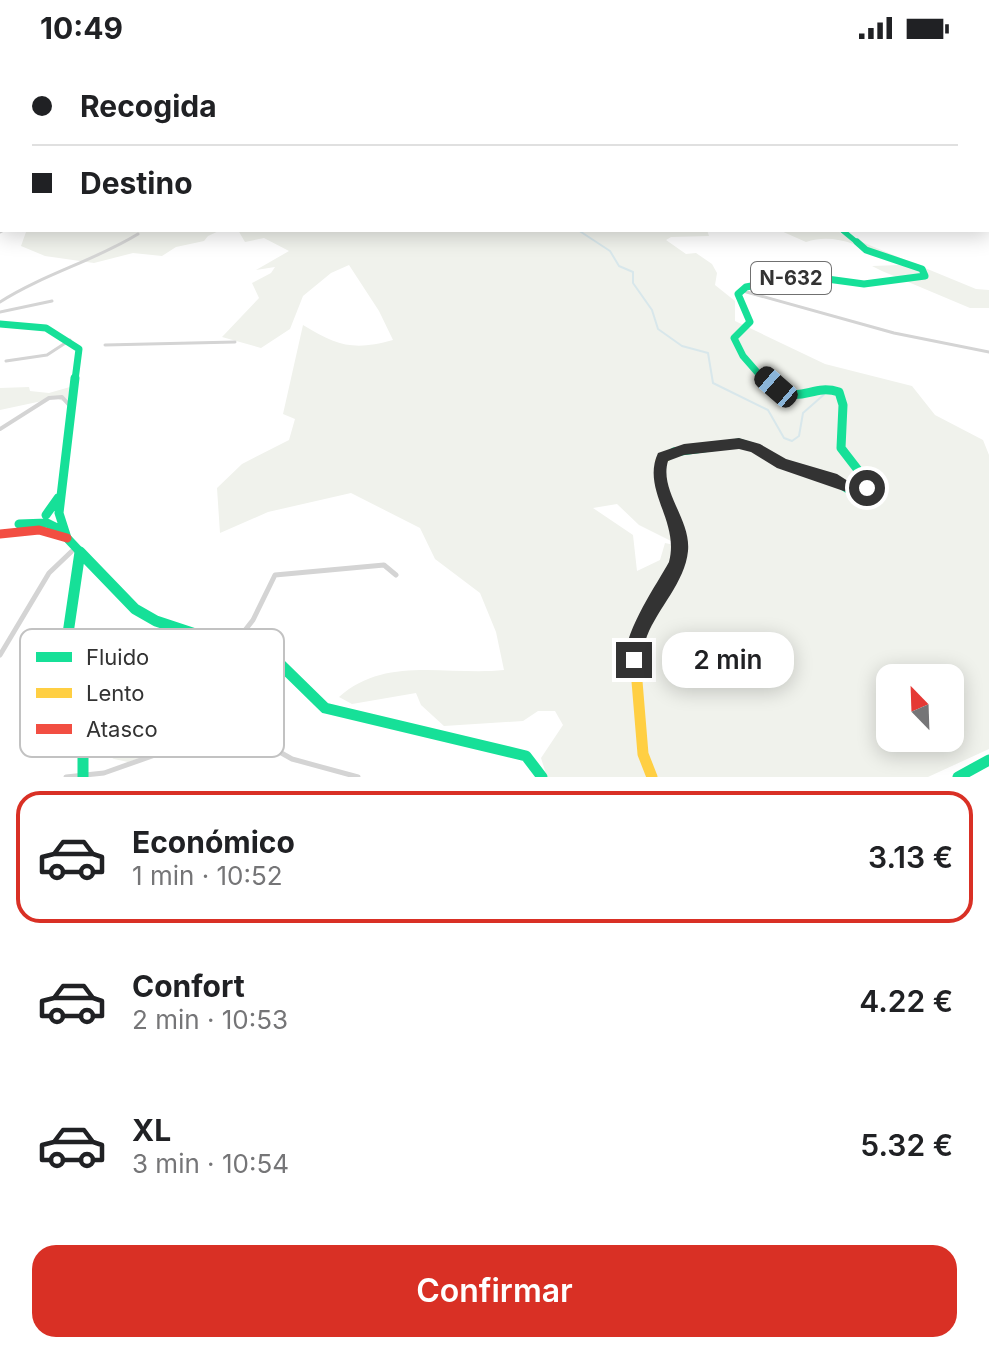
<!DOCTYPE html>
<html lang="es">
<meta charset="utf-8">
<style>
body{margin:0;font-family:Inter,sans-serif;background:#f6f6f6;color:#202124;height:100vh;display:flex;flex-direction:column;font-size:30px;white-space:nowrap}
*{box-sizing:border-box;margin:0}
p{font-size:26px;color:#757577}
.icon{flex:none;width:44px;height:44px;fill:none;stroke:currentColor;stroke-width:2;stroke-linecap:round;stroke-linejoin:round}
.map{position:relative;height:721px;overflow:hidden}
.panel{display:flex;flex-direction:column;background:#fff;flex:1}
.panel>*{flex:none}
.guide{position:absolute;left:0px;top:0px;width:990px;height:176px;box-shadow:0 4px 20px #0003;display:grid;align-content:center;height:176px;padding:0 32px;background:#fff}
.needle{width:52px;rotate:337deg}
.controls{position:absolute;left:876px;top:608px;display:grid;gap:16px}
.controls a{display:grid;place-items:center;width:88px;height:88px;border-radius:16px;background:#fff;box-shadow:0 4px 20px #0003;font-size:40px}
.end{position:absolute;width:36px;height:36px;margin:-18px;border:10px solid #333;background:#fff;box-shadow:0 0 0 4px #fff}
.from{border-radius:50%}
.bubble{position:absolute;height:56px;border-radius:24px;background:#fff;box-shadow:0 4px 20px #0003;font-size:26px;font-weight:600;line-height:56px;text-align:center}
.car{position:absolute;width:24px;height:48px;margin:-24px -12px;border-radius:10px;box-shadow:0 0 6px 2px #0007;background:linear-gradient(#222 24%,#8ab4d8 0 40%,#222 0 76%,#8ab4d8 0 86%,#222 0)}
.guide b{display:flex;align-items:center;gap:28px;height:76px;font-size:30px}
.guide b+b{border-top:2px solid #e0e0e0}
.guide i{width:20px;height:20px;background:#202124}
ul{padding:14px 0 0;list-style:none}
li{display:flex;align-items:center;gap:24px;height:132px;margin:0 16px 12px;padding:0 16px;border:4px solid transparent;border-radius:24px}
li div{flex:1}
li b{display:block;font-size:30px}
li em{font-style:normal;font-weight:600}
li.on{border-color:#d93025}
li>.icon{width:72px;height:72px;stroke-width:1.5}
.button{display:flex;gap:16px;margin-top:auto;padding:16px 32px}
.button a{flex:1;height:92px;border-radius:24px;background:#d93025;color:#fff;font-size:32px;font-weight:600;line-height:92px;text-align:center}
.status{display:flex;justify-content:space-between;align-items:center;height:56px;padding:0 40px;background:#fff;direction:ltr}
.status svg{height:22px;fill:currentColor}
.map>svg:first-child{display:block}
.green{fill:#f0f2ec;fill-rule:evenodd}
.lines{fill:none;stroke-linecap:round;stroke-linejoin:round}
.stream{stroke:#d8e7eb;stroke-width:2}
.street-far3{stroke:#d4d4d4;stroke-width:2}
.street-far2{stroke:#d4d4d4;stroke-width:3}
.street-far1{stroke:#d4d4d4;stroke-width:4}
.street{stroke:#d4d4d4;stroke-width:5}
.fast-far4{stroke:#16e098;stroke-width:4}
.fast-far3{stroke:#16e098;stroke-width:5}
.fast-far2{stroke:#16e098;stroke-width:7}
.fast-far1{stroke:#16e098;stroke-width:9}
.fast{stroke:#16e098;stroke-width:11}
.slow-far1{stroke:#ffcf43;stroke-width:9}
.slow{stroke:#ffcf43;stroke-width:11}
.jam{stroke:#f24e42;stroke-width:9}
.route{fill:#333}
.labels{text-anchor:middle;stroke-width:8;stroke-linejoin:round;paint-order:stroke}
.shield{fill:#fff;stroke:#707070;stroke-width:2}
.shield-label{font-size:20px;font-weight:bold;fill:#333}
.key{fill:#fff;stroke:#c2c2c2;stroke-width:2}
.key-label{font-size:22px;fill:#333}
</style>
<div class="status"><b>10:49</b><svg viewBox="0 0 49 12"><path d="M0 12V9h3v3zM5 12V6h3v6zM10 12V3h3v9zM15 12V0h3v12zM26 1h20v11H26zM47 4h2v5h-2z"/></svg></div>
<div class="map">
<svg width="989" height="721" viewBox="0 0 989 721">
<rect width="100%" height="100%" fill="#fff"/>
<!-- green -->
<path class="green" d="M 37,174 L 221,174 L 208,180 L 204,185 L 176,191 L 162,200 L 133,197 L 94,207 L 45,200 L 21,190 L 26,176 Z
M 238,174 L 707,174 L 709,180 L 671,181 L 666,184 L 686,198 L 696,197 L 712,208 L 717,217 L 715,229 L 735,245 L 735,265 L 825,308 L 912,330 L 935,359 L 983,384 L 989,399 L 989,693 L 928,721 L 547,721 L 541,702 L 563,669 L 555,655 L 538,655 L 523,665 L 444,670 L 421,649 L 416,637 L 352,648 L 339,641 C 385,599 448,620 504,614 L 496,576 L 480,537 L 435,503 L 420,472 L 351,437 L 268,456 L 220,477 L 217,432 L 242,408 L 289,384 L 295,363 L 283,358 L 303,269 C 337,290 354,295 393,284 L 379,255 L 349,209 L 331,217 L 303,240 L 290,273 L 261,292 L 222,281 L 259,242 L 252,227 L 271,217 L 275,211 L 256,214 L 289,195 L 264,182 L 245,186 ZM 617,448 L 639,469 L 683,491 L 665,487 L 660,504 L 637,515 L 633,479 L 593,452 ZM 890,622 L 950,622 L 950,682 L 890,682 Z
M 779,174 L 839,174 L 840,177 L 976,233 L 989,234 L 989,252 L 970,252 L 882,215 L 872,210 L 900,209 C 869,195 839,175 806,186 Z
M 29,331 L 30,335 L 49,337 L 70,331 L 67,347 L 56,342 L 0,354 L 0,332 Z
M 180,596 L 195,601 L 215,625 L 175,687 L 160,695 L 128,706 L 114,703 L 90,690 L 84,651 L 79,640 L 156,602 Z"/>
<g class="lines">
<!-- stream -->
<path class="stream" d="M 156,0 L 167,2
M 578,174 L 610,195 L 619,210 L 633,216 L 633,227 L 652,254 L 658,273 L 682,290 L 708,297 L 713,327 L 768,354 L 784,382 L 792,385 L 799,380 L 803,357 L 828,335"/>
<!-- street-far3 -->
<path class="street-far3" d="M 23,0 L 29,2
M 300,0 L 304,2
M 971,0 L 989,2"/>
<!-- street-far2 -->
<path class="street-far2" d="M 0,176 L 4,174
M 743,235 L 894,277 L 989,296
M 0,246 C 44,218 94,205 138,178
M 0,256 L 52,245
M 105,289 L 235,286
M 6,305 L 47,299 L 70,284"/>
<!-- street-far1 -->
<path class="street-far1" d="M 0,373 L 49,342 L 62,341 L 70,350
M 69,498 L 74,493"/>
<!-- street -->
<path class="street" d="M 235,587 L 253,564 L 275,519 L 384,509 L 396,519
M 229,593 L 220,622 L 247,656 L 248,666 L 269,690 L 292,703 L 358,721
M 0,599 L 49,517 L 71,496
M 66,721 L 104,717 L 248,666"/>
<!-- fast-far4 -->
<path class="fast-far4" d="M 601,0 L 609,2
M 912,0 L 915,2"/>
<!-- fast-far3 -->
<path class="fast-far3" d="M 842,174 L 859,188"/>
<!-- fast-far2 -->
<path class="fast-far2" d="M 0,268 L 46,272 L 79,293 L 75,324
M 764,324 L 743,300 L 734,282 L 750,266 L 738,238 L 746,231 L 805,220 L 864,228 L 925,220 L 922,213 L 866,194 L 857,186"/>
<!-- fast-far1 -->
<path class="fast-far1" d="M 666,401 L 674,396 L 739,387 L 755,392 L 782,408 L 832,422 L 848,433 L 861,435 L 867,432 L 868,427 L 841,392 L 843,349 L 839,336 C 807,326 801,356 761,322
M 59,457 L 75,322
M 59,457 L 67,482 L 82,498
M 46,459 L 58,442
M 19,468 L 47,467 L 61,474"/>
<!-- fast -->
<path class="fast" d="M 80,496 L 135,553 L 156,565 L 277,605 L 325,652 L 526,700 L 542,721
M 80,496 L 61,625 L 78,648 L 83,684 L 83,721
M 958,721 L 989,704"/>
<!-- slow-far1 -->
<path class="slow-far1" d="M 666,401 L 660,405 C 660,438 678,465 677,498"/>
<!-- slow -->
<path class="slow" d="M 652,721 L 643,698 L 634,589 L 677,508 L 677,496"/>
<!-- jam -->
<path class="jam" d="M 0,478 L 39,474 L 67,482"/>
</g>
<!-- route -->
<path class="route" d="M 739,382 L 760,388 L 786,403 L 837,418 L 851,427 L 867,425 L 874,432 L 861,441 L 777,412 L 751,396 L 739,393 L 684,399 L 668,405 C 659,435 691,463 688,495 C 685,526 658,552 647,580 C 643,590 644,601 640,611 L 634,613 L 627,611 C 617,585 656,530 669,506 C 680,465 641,434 658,397 L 684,388 Z"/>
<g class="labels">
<!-- shield labels -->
<rect class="shield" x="751" y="206" width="80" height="32" rx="6"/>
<g class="shield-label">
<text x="791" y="229">N-632</text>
</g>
</g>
<!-- legend -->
<rect x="20" y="573" width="264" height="128" rx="12" class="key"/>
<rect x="36" y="596" width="36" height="10" fill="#16e098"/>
<rect x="36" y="632" width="36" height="10" fill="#ffcf43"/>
<rect x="36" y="668" width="36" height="10" fill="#f24e42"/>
<g class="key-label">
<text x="86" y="609">Fluido</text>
<text x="86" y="645">Lento</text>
<text x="86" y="681">Atasco</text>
</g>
</svg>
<div class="controls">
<a><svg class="needle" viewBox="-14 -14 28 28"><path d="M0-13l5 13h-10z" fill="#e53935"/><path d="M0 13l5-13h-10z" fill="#757577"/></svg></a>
</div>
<i class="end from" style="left:867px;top:432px"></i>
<i class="end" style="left:634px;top:604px"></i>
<div class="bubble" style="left:662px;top:576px;width:132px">2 min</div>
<i class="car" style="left:776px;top:331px;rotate:311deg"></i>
<div class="guide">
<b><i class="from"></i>Recogida</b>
<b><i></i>Destino</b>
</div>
</div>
<section class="panel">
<ul>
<li class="on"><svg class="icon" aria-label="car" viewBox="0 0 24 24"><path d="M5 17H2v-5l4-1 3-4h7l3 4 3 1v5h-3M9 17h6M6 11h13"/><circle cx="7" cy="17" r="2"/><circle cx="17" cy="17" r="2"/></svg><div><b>Económico</b><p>1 min · 10:52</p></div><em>3.13 €</em></li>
<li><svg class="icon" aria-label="car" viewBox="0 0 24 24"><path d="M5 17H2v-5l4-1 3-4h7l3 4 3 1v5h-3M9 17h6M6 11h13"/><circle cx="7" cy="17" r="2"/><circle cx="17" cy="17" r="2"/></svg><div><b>Confort</b><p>2 min · 10:53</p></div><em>4.22 €</em></li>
<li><svg class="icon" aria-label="car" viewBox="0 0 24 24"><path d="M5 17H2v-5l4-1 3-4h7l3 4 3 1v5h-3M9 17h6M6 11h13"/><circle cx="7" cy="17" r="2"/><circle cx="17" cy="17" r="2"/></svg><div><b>XL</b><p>3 min · 10:54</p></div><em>5.32 €</em></li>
</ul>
<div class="button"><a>Confirmar</a></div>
</section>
